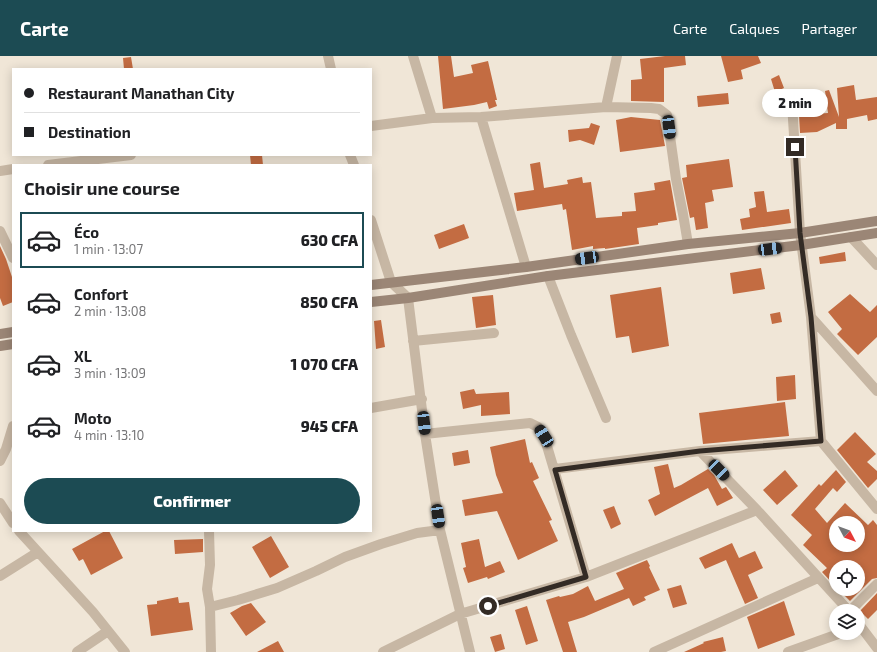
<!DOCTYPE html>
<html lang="fr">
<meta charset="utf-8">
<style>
body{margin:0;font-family:"Exo 2",sans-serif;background:#f6f6f6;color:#202124;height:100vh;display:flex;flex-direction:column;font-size:15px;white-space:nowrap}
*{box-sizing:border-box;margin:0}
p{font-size:13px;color:#757577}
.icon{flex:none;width:22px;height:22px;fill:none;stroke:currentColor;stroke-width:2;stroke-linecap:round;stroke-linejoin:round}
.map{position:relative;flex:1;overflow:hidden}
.panel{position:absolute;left:12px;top:108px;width:360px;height:368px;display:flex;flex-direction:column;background:#fff;border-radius:0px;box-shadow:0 2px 10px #0003}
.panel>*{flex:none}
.hud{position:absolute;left:12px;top:12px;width:360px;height:88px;border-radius:0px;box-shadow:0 2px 10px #0003;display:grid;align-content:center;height:88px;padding:0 12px;background:#fff}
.needle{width:26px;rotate:131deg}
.buttons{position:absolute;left:829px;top:460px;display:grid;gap:8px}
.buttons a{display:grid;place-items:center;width:36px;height:36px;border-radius:50%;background:#fff;box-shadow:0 2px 10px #0003;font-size:20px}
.end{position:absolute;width:18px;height:18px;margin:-9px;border:5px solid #332b25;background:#fff;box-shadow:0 0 0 2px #fff}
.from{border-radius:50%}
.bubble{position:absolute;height:28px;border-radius:14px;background:#fff;box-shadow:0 2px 10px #0003;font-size:13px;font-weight:800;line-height:28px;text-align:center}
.car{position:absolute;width:12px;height:24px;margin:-12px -6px;border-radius:5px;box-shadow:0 0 3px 1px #0007;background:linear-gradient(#222 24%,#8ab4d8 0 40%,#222 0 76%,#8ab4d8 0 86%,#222 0)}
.hud b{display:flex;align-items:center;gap:14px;height:38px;font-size:15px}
.hud b+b{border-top:1px solid #e0e0e0}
.hud i{width:10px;height:10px;background:#202124}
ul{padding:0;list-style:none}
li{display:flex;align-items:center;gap:12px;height:56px;margin:0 8px 6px;padding:0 4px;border:2px solid transparent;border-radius:0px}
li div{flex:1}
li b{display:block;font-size:15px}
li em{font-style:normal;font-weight:800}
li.active{border-color:#1c4b53}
li>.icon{width:36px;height:36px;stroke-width:1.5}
h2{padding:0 12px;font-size:18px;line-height:48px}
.action{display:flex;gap:8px;margin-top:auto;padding:8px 12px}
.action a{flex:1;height:46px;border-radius:24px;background:#1c4b53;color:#fff;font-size:16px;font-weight:800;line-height:46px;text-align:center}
header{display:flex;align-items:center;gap:24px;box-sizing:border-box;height:56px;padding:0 20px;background:#1c4b53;color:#fff}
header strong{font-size:19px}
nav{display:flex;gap:22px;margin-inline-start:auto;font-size:14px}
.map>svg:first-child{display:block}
.building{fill:#c36c42;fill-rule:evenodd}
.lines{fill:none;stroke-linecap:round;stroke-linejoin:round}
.street{stroke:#c7b7a4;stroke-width:10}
.secondary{stroke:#9b8676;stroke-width:10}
.route{stroke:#332b25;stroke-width:5}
</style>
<header>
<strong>Carte</strong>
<nav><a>Carte</a><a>Calques</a><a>Partager</a></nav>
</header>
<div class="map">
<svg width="877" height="596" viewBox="0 0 877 596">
<rect width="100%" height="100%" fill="#f0e6d7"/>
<!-- building -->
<path class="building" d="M 438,0 L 451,0 L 454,21 L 473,17 L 471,9 L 488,5 L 497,44 L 495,44 L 497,50 L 489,53 L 487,46 L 474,49 L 443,53 Z
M 665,0 L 685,0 L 686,9 L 664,12 L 664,46 L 631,45 L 631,24 L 642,23 L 640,3 Z
M 721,0 L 758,0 L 761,7 L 741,14 L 743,23 L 728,26 Z
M 131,1 L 133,13 L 124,13 L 123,2 Z
M 779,19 L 784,32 L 775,36 L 771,23 Z
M 854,29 L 856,44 L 877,41 L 877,63 L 868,65 L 867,59 L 847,63 L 847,73 L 836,73 L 836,67 L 817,76 L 800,77 L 799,59 L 828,57 L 825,35 L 829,34 L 839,61 L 837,32 Z
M 728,37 L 729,48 L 698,51 L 697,40 Z
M 631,61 L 660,64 L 665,90 L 620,96 L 616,64 Z
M 591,67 L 600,70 L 594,89 L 580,84 L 569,86 L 568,74 L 589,72 Z
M 250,99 L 262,99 L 263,109 L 251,109 Z
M 729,103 L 733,131 L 712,134 L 714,145 L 705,147 L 708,172 L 696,174 L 694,161 L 690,162 L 682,122 L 687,121 L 686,109 Z
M 540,106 L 544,132 L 568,128 L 567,124 L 582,121 L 583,127 L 591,126 L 596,162 L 622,160 L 622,156 L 636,155 L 634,137 L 655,134 L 654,127 L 670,124 L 677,164 L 658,167 L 658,169 L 637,172 L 639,188 L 605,193 L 605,192 L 593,193 L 593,190 L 572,194 L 566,153 L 563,154 L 562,148 L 517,155 L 514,137 L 534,134 L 530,108 Z
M 764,135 L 767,156 L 789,153 L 791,167 L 742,174 L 740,163 L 750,161 L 749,153 L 756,151 L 754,136 Z
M 464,168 L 469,182 L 439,193 L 434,179 Z
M 0,190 L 6,203 L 13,224 L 13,246 L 3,250 L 0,242 Z
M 845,196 L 846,205 L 820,208 L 819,201 Z
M 761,212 L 765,233 L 733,238 L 730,217 Z
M 661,231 L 669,290 L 632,297 L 629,280 L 616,282 L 610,239 Z
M 850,238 L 870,256 L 877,249 L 877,281 L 858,299 L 837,278 L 842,273 L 828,256 Z
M 493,239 L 496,269 L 476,272 L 472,241 Z
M 780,256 L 782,266 L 772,268 L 770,258 Z
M 381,264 L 385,291 L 376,293 L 374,265 Z
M 795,319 L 796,343 L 777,345 L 776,321 Z
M 474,333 L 476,338 L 509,336 L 510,358 L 481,360 L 481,349 L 463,353 L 460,336 Z
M 785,346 L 789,380 L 703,388 L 699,357 Z
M 855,376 L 876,398 L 867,406 L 877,415 L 877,423 L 868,432 L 837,394 Z
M 525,383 L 530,407 L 532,406 L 539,422 L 533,425 L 552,464 L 549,465 L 558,485 L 518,504 L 497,455 L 465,460 L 462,444 L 503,437 L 496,419 L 490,391 Z
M 468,394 L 470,407 L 454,410 L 452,397 Z
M 668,408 L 674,432 L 681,429 L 708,413 L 714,419 L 722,433 L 726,431 L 733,442 L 717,450 L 708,432 L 655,460 L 648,444 L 660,438 L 654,411 Z
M 785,414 L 798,430 L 777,449 L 763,434 Z
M 836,414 L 846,426 L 837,436 L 833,432 L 815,453 L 827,467 L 845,447 L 868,469 L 873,464 L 877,469 L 877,522 L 872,523 L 850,545 L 838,533 L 858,533 L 858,511 L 836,511 L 836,531 L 822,516 L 827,512 L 803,489 L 812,479 L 791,459 L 819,428 L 821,430 ZM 836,467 L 858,467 L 858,489 L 836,489 Z
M 614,450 L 621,468 L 611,473 L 603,454 Z
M 105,475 L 109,475 L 123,502 L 91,519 L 83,503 L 79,505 L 72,493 Z
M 271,480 L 289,511 L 270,522 L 252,491 Z
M 203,483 L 203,496 L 175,498 L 174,484 Z
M 479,483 L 485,511 L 500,505 L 505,516 L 488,523 L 487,521 L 468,527 L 463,512 L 466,511 L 461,487 Z
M 732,487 L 739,502 L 755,495 L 763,512 L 748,519 L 758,542 L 745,548 L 726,504 L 705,513 L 699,502 Z
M 647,504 L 650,510 L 649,511 L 660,534 L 644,541 L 646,544 L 633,550 L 629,542 L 584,561 L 568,566 L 577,596 L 563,596 L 546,544 L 559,540 L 560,541 L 573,538 L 588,530 L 595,545 L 624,533 L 616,517 Z
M 681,529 L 687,548 L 673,552 L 667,533 Z
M 877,537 L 877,554 L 868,563 L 860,555 Z
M 178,541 L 179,547 L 189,546 L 193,574 L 151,580 L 147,549 L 157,548 L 157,545 Z
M 784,545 L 795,579 L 758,593 L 747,561 Z
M 251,547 L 266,566 L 246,580 L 230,557 L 242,550 Z
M 527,550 L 538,585 L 526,589 L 515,554 Z
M 501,578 L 505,593 L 495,596 L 490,581 Z
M 723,581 L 726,595 L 721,596 L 684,596 L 704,587 L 703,586 Z
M 278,585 L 284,596 L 257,596 Z"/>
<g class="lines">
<!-- street -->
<path class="street" d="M 328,0 L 331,13
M 413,0 L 432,62
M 792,47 L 800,177 L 811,261 L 821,385 L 877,453
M 606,51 L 617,0
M 481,61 L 526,211
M 371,70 L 432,62 L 481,61 L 606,51 L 651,52 L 659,53 L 667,59 L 676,123 L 683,158 L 688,188
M 350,99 L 354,109
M 48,109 L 131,99
M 0,115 L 13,113
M 371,164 L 391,226 L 408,242 L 425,378 L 440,474 L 470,596
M 0,175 L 13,202
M 851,181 L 877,209
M 548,220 L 571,279 L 606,362
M 811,261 L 877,335
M 413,285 L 494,277
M 371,352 L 422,343
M 425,378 L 530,367 L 538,371 L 544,380 L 586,521
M 700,395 L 757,454 L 849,555
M 0,405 L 6,393 L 13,370
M 555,413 L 700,395 L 821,385
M 0,447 L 13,467
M 19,475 L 93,556 L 125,596
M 209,475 L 210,509 L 207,533 L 210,551 L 211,596
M 0,520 L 38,496
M 210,551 L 238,544 L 277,532 L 316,515 L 345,501 L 381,488 L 417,477 L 440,474
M 850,555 L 877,528
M 858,567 L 877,592
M 77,596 L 108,575
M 383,596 L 460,558 L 586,521 L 757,454
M 654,596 L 818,522
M 788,596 L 841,577"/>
<!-- secondary -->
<path class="secondary" d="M 371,229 L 526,211 L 688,188 L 800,177 L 877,165
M 371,246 L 408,242 L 548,220 L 801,189 L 877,177
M 0,278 L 13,276
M 0,290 L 13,288"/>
</g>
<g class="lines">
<!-- route -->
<path class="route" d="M 488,550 L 586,521 L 555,414 L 700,395 L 821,385 L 811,261 L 800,177 L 795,91"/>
</g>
</svg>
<div class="buttons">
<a><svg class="needle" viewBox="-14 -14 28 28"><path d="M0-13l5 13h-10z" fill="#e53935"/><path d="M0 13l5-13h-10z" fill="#757577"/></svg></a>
<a><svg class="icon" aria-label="locate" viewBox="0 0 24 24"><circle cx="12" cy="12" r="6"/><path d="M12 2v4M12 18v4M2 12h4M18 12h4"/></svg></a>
<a><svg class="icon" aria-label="layers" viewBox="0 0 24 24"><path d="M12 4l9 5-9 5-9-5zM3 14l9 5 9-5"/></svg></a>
</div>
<i class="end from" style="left:488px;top:550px"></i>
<i class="end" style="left:795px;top:91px"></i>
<div class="bubble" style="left:762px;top:33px;width:66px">2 min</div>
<i class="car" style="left:669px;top:71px;rotate:173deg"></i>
<i class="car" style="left:770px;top:193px;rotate:83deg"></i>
<i class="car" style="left:587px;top:202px;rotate:262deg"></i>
<i class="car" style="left:424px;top:367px;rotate:174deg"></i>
<i class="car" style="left:544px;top:380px;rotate:327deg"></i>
<i class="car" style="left:719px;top:414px;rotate:136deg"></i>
<i class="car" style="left:438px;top:460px;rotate:172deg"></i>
<div class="hud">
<b><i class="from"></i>Restaurant Manathan City</b>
<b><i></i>Destination</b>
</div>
<section class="panel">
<h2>Choisir une course</h2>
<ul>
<li class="active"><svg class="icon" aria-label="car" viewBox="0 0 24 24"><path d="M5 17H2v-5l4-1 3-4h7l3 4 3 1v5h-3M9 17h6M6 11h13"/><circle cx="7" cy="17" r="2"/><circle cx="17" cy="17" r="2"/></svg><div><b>Éco</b><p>1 min · 13:07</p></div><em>630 CFA</em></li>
<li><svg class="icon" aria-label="car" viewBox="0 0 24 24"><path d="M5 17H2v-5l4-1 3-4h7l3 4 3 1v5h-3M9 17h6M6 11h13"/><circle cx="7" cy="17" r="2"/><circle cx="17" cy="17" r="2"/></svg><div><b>Confort</b><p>2 min · 13:08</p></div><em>850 CFA</em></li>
<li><svg class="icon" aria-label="car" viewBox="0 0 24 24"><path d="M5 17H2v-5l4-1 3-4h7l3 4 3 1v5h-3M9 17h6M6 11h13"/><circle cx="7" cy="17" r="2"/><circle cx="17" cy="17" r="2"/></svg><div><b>XL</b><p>3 min · 13:09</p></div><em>1 070 CFA</em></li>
<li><svg class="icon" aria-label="car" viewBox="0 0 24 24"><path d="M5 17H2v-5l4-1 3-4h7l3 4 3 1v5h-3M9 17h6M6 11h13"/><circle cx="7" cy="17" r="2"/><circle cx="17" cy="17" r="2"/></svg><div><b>Moto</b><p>4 min · 13:10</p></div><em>945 CFA</em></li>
</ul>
<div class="action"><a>Confirmer</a></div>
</section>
</div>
